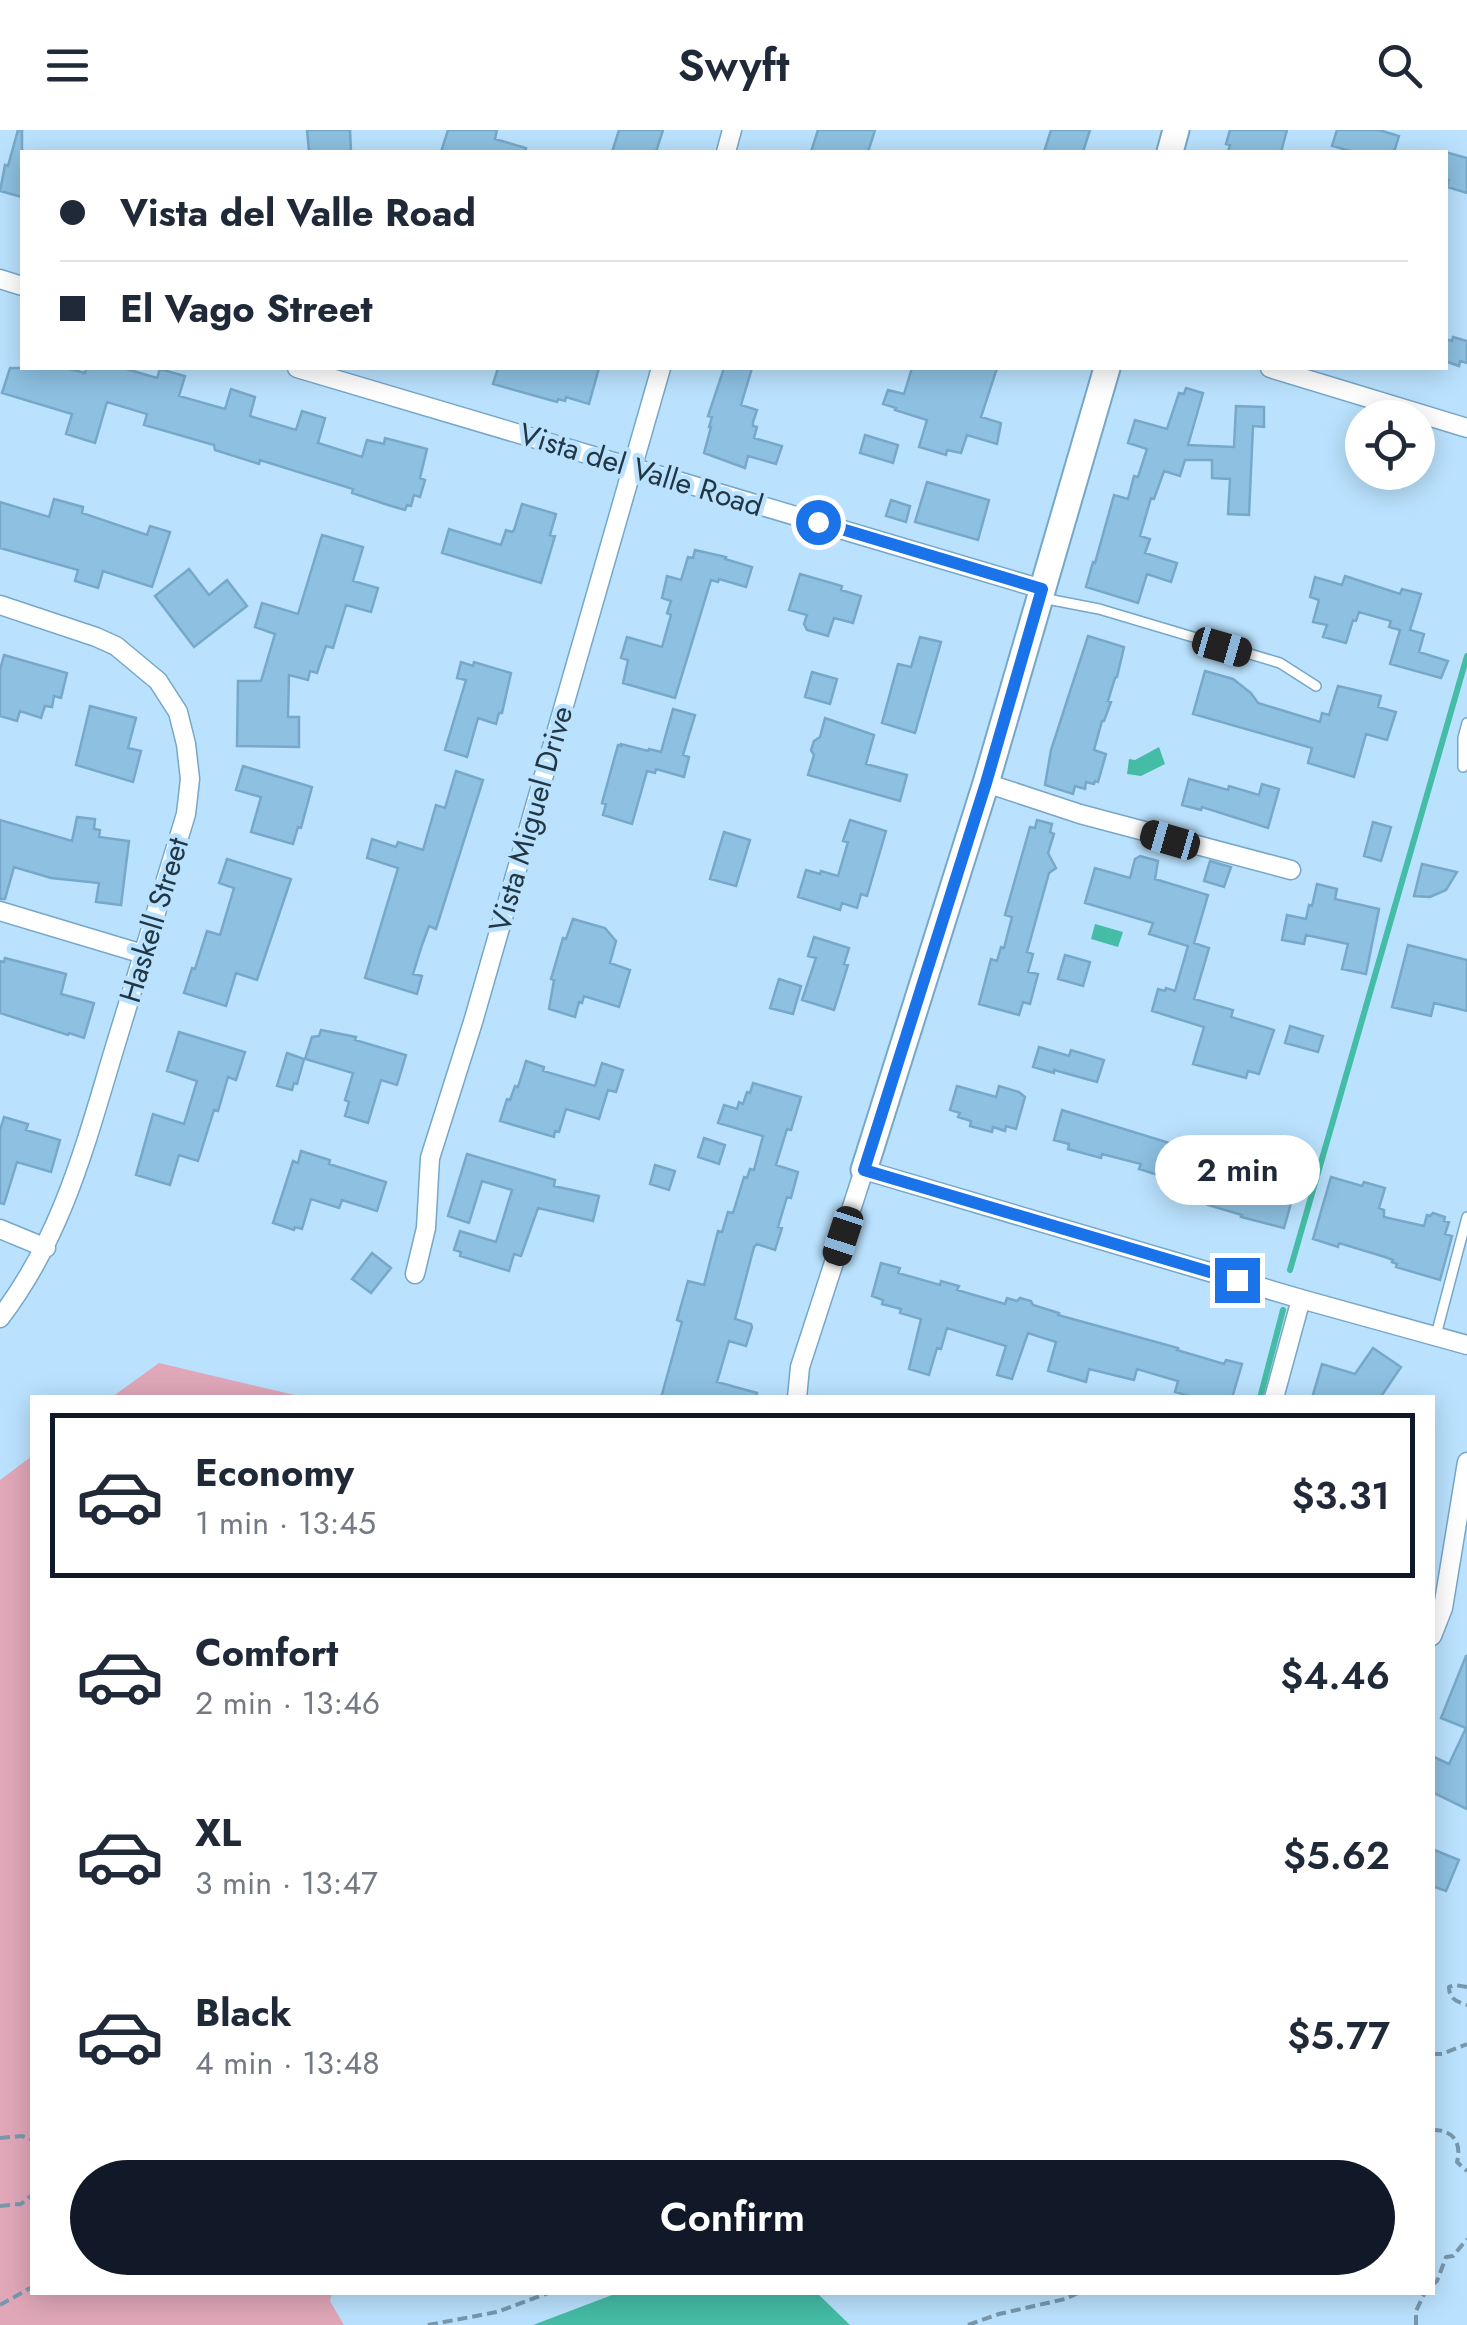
<!DOCTYPE html>
<meta charset="utf-8">
<style>
body{margin:0;font-family:Jost,sans-serif;background:#f6f6f7;color:#1f2937;height:100vh;display:flex;flex-direction:column;font-size:38px;white-space:nowrap}
*{box-sizing:border-box;margin:0}
p{font-size:32px;color:#747a83}
.icon{flex:none;width:55px;height:55px;fill:none;stroke:currentColor;stroke-width:2;stroke-linecap:round;stroke-linejoin:round}
.map{position:relative;flex:1;overflow:hidden}
.side{position:absolute;left:30px;top:1265px;width:1405px;height:900px;display:flex;flex-direction:column;background:#fff;border-radius:0px;box-shadow:0 5px 25px #0003}
.side>*{flex:none}
.guide{position:absolute;left:20px;top:20px;width:1428px;height:220px;border-radius:0px;box-shadow:0 5px 25px #0003;display:grid;align-content:center;height:220px;padding:0 40px;background:#fff}
.controls{position:absolute;left:1345px;top:270px;display:grid;gap:20px}
.controls a{display:grid;place-items:center;width:90px;height:90px;border-radius:50%;background:#fff;box-shadow:0 5px 25px #0003;font-size:50px}
.end{position:absolute;width:45px;height:45px;margin:-22px;border:12px solid #1a73e8;background:#fff;box-shadow:0 0 0 5px #fff}
.from{border-radius:50%}
.bubble{position:absolute;height:70px;border-radius:35px;background:#fff;box-shadow:0 5px 25px #0003;font-size:32px;font-weight:600;line-height:70px;text-align:center}
.car{position:absolute;width:30px;height:60px;margin:-30px -15px;border-radius:12px;box-shadow:0 0 8px 2px #0007;background:linear-gradient(#222 24%,#8ab4d8 0 40%,#222 0 76%,#8ab4d8 0 86%,#222 0)}
.guide b{display:flex;align-items:center;gap:35px;height:95px;font-size:38px}
.guide b+b{border-top:2px solid #e0e1e3}
.guide i{width:25px;height:25px;background:#1f2937}
ul{padding:18px 0 0;list-style:none}
li{display:flex;align-items:center;gap:30px;height:165px;margin:0 20px 15px;padding:0 20px;border:5px solid transparent;border-radius:0px}
li div{flex:1}
li b{display:block;font-size:38px}
li em{font-style:normal;font-weight:600}
li.active{border-color:#111827}
li>.icon{width:90px;height:90px;stroke-width:1.5}
.action{display:flex;gap:20px;margin-top:auto;padding:20px 40px}
.action a{flex:1;height:115px;border-radius:60px;background:#111827;color:#fff;font-size:40px;font-weight:600;line-height:115px;text-align:center}
header{display:flex;justify-content:space-between;align-items:center;height:130px;padding:0 40px;background:#fff;font-size:45px;font-weight:600}
.map>svg:first-child{display:block}
.green{fill:#e0a7b9}
.water{fill:#45bca5}
.lines{fill:none;stroke-linecap:round;stroke-linejoin:round}
.stream{stroke:#45bca5;stroke-width:6}
.building{fill:#8dc0e1;stroke:#77a8c9;stroke-width:2.5}
.lane-casing{stroke:#76a7c8;stroke-width:12}
.street-casing{stroke:#76a7c8;stroke-width:21}
.secondary-casing{stroke:#76a7c8;stroke-width:29}
.path{stroke:#7897ad;stroke-width:4;stroke-dasharray:10 5;stroke-linecap:butt}
.lane{stroke:#fff;stroke-width:9}
.street{stroke:#fff;stroke-width:18}
.secondary{stroke:#fff;stroke-width:25}
.route{stroke:#1a73e8;stroke-width:12}
.labels{text-anchor:middle;stroke-width:9;stroke-linejoin:round;paint-order:stroke}
.street-label{font-size:30px;fill:#223744;stroke:#bae2fe}
</style>
<header><svg class="icon" aria-label="menu" viewBox="0 0 24 24"><path d="M4 6h16M4 12h16M4 18h16"/></svg>Swyft<svg class="icon" aria-label="search" viewBox="0 0 24 24"><circle cx="10" cy="10" r="6"/><path d="M15 15l6 6"/></svg></header>
<div class="map">
<svg width="1467" height="2195" viewBox="0 0 1467 2195">
<rect width="100%" height="100%" fill="#bae2fe"/>
<!-- green -->
<path class="green" d="M 159,1233 L 303,1267 L 112,1267 Z
M 32,1326 L 32,2162 L 332,2163 L 330,2171 L 344,2195 L 0,2195 L 0,1350 Z"/>
<!-- water -->
<path class="water" d="M 1159,617 L 1165,634 L 1141,646 L 1127,644 L 1129,629 L 1135,630 Z
M 1095,794 L 1123,802 L 1118,817 L 1091,809 Z
M 620,2162 L 817,2163 L 850,2195 L 533,2195 Z"/>
<g class="lines">
<!-- stream -->
<path class="stream" d="M 1290,1140 L 1467,526
M 1260,1268 L 1283,1180"/>
</g>
<!-- building -->
<path class="building" d="M 18,0 L 22,0 L 22,67 L 0,61 L 5,35 L 8,36 Z
M 307,0 L 350,0 L 351,22 L 309,21 Z
M 448,0 L 497,0 L 495,9 L 526,18 L 525,22 L 441,22 Z
M 619,0 L 663,0 L 656,22 L 612,22 Z
M 818,0 L 875,0 L 868,22 L 811,22 Z
M 1051,0 L 1090,0 L 1083,22 L 1044,22 Z
M 1230,0 L 1287,0 L 1281,22 L 1228,22 L 1230,15 L 1226,14 Z
M 1337,0 L 1379,0 L 1399,6 L 1394,22 L 1354,22 L 1332,16 Z
M 1445,22 L 1467,28 L 1467,63 L 1447,57 L 1449,50 L 1445,49 Z
M 1453,207 L 1467,211 L 1467,233 L 1460,231 L 1459,236 L 1445,231 L 1445,209 L 1452,211 Z
M 10,238 L 66,238 L 85,243 L 86,238 L 123,238 L 157,248 L 160,239 L 185,246 L 179,266 L 225,279 L 231,259 L 255,267 L 250,286 L 296,300 L 302,281 L 325,288 L 318,313 L 362,327 L 367,310 L 384,314 L 385,308 L 427,319 L 420,348 L 425,350 L 420,367 L 414,365 L 411,376 L 407,375 L 405,380 L 388,375 L 352,363 L 353,359 L 260,330 L 259,334 L 215,320 L 214,315 L 144,295 L 147,284 L 107,272 L 95,313 L 66,304 L 72,284 L 2,263 Z
M 498,238 L 599,238 L 589,274 L 566,267 L 565,271 L 558,269 L 557,272 L 493,254 Z
M 724,238 L 752,238 L 741,275 L 757,280 L 753,292 L 753,296 L 757,297 L 754,308 L 782,316 L 776,334 L 748,326 L 745,338 L 704,323 L 711,297 L 709,297 L 712,287 L 708,286 Z
M 912,238 L 997,238 L 981,287 L 1001,293 L 997,314 L 967,305 L 961,323 L 947,320 L 946,325 L 919,317 L 927,290 L 895,280 L 896,278 L 883,274 L 888,260 L 904,264 Z
M 1186,258 L 1203,263 L 1188,315 L 1234,317 L 1236,276 L 1264,277 L 1264,297 L 1253,296 L 1249,385 L 1228,384 L 1230,349 L 1212,348 L 1212,330 L 1185,330 L 1180,346 L 1164,341 L 1154,369 L 1151,368 L 1140,406 L 1150,409 L 1145,423 L 1177,433 L 1171,452 L 1147,444 L 1138,473 L 1086,457 L 1093,432 L 1095,433 L 1114,365 L 1128,369 L 1134,346 L 1138,347 L 1147,319 L 1128,313 L 1135,290 L 1167,299 L 1179,263 L 1184,264 Z
M 865,305 L 898,315 L 893,333 L 860,323 Z
M 927,352 L 989,370 L 978,410 L 915,392 Z
M 54,369 L 83,377 L 82,383 L 147,405 L 150,396 L 170,402 L 152,457 L 103,441 L 98,458 L 75,451 L 78,440 L 0,418 L 0,372 L 49,387 Z
M 891,370 L 910,376 L 906,392 L 886,386 Z
M 522,374 L 556,384 L 550,405 L 555,406 L 541,453 L 442,423 L 449,399 L 501,415 L 506,400 L 512,402 L 514,400 Z
M 322,405 L 363,417 L 353,451 L 378,458 L 371,482 L 346,475 L 333,518 L 326,516 L 317,543 L 310,541 L 308,550 L 289,545 L 288,587 L 299,587 L 299,617 L 237,616 L 238,551 L 261,551 L 275,504 L 255,497 L 262,473 L 298,484 Z
M 695,420 L 726,427 L 725,429 L 752,437 L 746,457 L 719,449 L 718,452 L 711,450 L 675,568 L 623,553 L 628,530 L 621,528 L 627,507 L 662,517 L 671,485 L 667,483 L 671,471 L 662,468 L 667,446 L 681,450 L 688,427 L 693,428 Z
M 189,439 L 209,465 L 227,450 L 247,476 L 194,517 L 155,466 Z
M 800,444 L 842,456 L 841,460 L 861,466 L 853,493 L 834,488 L 828,506 L 807,500 L 804,494 L 807,485 L 789,480 Z
M 1345,446 L 1400,464 L 1402,459 L 1421,464 L 1410,500 L 1424,504 L 1419,522 L 1448,531 L 1441,548 L 1390,534 L 1400,500 L 1389,497 L 1391,491 L 1359,482 L 1356,491 L 1353,490 L 1346,513 L 1323,507 L 1327,495 L 1313,492 L 1319,470 L 1310,467 L 1315,447 L 1342,455 Z
M 1088,506 L 1124,517 L 1117,547 L 1115,548 L 1108,571 L 1111,572 L 1104,591 L 1102,591 L 1094,620 L 1106,624 L 1098,652 L 1095,651 L 1094,654 L 1086,652 L 1085,659 L 1075,656 L 1073,664 L 1045,655 L 1051,620 Z
M 920,507 L 941,512 L 915,603 L 882,593 L 898,534 L 911,537 Z
M 4,525 L 67,543 L 61,568 L 54,566 L 52,577 L 45,576 L 41,588 L 20,581 L 17,591 L 0,586 L 0,540 Z
M 461,532 L 473,536 L 474,532 L 511,543 L 502,583 L 499,583 L 496,594 L 478,588 L 467,627 L 445,620 L 466,550 L 457,548 Z
M 1205,541 L 1233,549 L 1251,563 L 1258,573 L 1320,592 L 1322,583 L 1329,585 L 1338,556 L 1381,566 L 1378,577 L 1396,582 L 1387,610 L 1366,604 L 1354,647 L 1308,633 L 1312,618 L 1193,584 Z
M 812,542 L 837,549 L 830,574 L 805,567 Z
M 90,576 L 136,588 L 128,618 L 141,621 L 133,652 L 76,635 Z
M 673,579 L 695,585 L 683,625 L 689,627 L 684,647 L 656,639 L 655,643 L 647,641 L 632,694 L 603,685 L 606,674 L 602,673 L 618,615 L 621,616 L 621,614 L 648,621 L 649,619 L 661,622 Z
M 825,588 L 874,605 L 866,634 L 907,645 L 900,671 L 808,645 L 814,625 L 811,620 L 814,611 L 820,607 Z
M 243,636 L 312,657 L 301,698 L 298,697 L 293,714 L 251,702 L 261,667 L 236,660 Z
M 456,641 L 483,650 L 436,799 L 429,796 L 422,815 L 413,844 L 422,846 L 417,864 L 365,848 L 398,738 L 367,728 L 372,709 L 396,717 L 398,712 L 423,720 L 436,675 L 445,678 Z
M 1189,649 L 1228,660 L 1229,656 L 1259,665 L 1262,654 L 1279,659 L 1268,698 L 1202,677 L 1201,680 L 1182,675 Z
M 77,687 L 95,689 L 94,699 L 100,700 L 99,707 L 129,711 L 121,775 L 96,772 L 99,753 L 51,748 L 14,737 L 5,769 L 0,769 L 0,690 L 72,711 Z
M 850,690 L 886,701 L 867,766 L 861,764 L 857,778 L 842,773 L 840,780 L 798,767 L 806,740 L 820,744 L 821,741 L 838,746 L 848,712 L 843,711 Z
M 1037,690 L 1052,694 L 1050,702 L 1054,704 L 1048,723 L 1056,738 L 1049,743 L 1027,822 L 1033,824 L 1028,842 L 1038,844 L 1030,874 L 1023,872 L 1019,885 L 979,874 L 991,829 L 997,831 L 1001,817 L 1004,818 L 1012,787 L 1005,785 L 1030,697 L 1035,698 Z
M 1373,692 L 1391,697 L 1381,731 L 1364,726 Z
M 724,702 L 750,710 L 736,756 L 710,749 Z
M 1140,726 L 1158,731 L 1155,749 L 1208,765 L 1194,813 L 1209,818 L 1194,869 L 1233,880 L 1231,887 L 1274,900 L 1259,944 L 1248,941 L 1246,948 L 1193,934 L 1204,897 L 1152,881 L 1158,859 L 1165,861 L 1166,858 L 1175,861 L 1188,816 L 1149,804 L 1153,793 L 1085,773 L 1095,738 L 1130,748 L 1135,729 Z
M 227,729 L 291,749 L 257,850 L 236,843 L 226,876 L 184,863 L 192,838 L 195,839 L 207,801 L 220,805 L 234,758 L 219,753 Z
M 1210,731 L 1231,737 L 1224,757 L 1204,751 Z
M 1422,734 L 1457,742 L 1446,760 L 1430,767 L 1414,766 Z
M 1317,754 L 1337,759 L 1335,769 L 1379,779 L 1366,844 L 1342,839 L 1348,814 L 1306,805 L 1304,814 L 1282,810 L 1287,785 L 1306,789 L 1309,775 L 1312,776 Z
M 573,789 L 605,798 L 616,811 L 610,833 L 630,840 L 619,877 L 584,866 L 582,873 L 579,872 L 575,887 L 549,879 L 554,850 L 551,849 L 563,808 L 566,809 Z
M 814,807 L 849,818 L 844,834 L 848,835 L 834,880 L 802,870 L 816,828 L 808,826 Z
M 1408,815 L 1467,830 L 1467,881 L 1434,873 L 1431,886 L 1392,877 Z
M 1065,825 L 1090,832 L 1083,856 L 1058,849 Z
M 5,828 L 66,844 L 61,864 L 94,873 L 84,908 L 69,903 L 68,905 L 0,883 L 0,831 L 4,832 Z
M 779,849 L 801,856 L 793,884 L 770,878 Z
M 1290,896 L 1323,906 L 1318,922 L 1285,913 Z
M 321,900 L 356,907 L 355,910 L 406,925 L 397,955 L 381,950 L 368,993 L 345,986 L 349,972 L 345,970 L 353,943 L 305,929 L 312,907 L 319,906 Z
M 179,902 L 245,922 L 236,950 L 228,947 L 218,981 L 214,980 L 198,1031 L 179,1025 L 170,1055 L 136,1045 L 153,984 L 184,994 L 197,951 L 167,941 Z
M 1039,917 L 1069,926 L 1071,920 L 1104,930 L 1097,952 L 1054,940 L 1054,943 L 1033,937 Z
M 287,923 L 304,929 L 297,954 L 294,953 L 292,960 L 277,956 Z
M 526,931 L 544,937 L 543,941 L 595,956 L 602,933 L 623,940 L 616,962 L 608,960 L 599,989 L 566,979 L 559,1002 L 555,1001 L 554,1007 L 500,991 L 507,969 L 510,970 L 515,956 L 518,957 Z
M 753,953 L 801,967 L 791,1000 L 787,999 L 776,1035 L 798,1042 L 791,1068 L 787,1067 L 778,1097 L 782,1098 L 775,1120 L 757,1114 L 754,1117 L 735,1189 L 751,1194 L 752,1197 L 746,1216 L 729,1211 L 717,1252 L 757,1263 L 756,1268 L 661,1268 L 682,1192 L 677,1190 L 688,1151 L 704,1155 L 718,1101 L 722,1102 L 728,1082 L 733,1083 L 744,1047 L 747,1048 L 750,1039 L 754,1040 L 763,1006 L 718,993 L 724,975 L 737,979 L 739,972 L 743,974 L 747,962 L 750,963 Z
M 957,956 L 996,967 L 999,956 L 1019,962 L 1025,967 L 1016,999 L 1006,996 L 1005,1001 L 993,997 L 992,1002 L 970,996 L 971,991 L 958,987 L 960,983 L 950,980 Z
M 1062,980 L 1192,1020 L 1195,1012 L 1201,1014 L 1203,1007 L 1217,1011 L 1208,1042 L 1240,1054 L 1243,1047 L 1276,1057 L 1277,1053 L 1295,1059 L 1284,1098 L 1241,1087 L 1242,1085 L 1208,1075 L 1210,1069 L 1182,1061 L 1183,1053 L 1139,1039 L 1141,1034 L 1102,1024 L 1101,1028 L 1068,1019 L 1069,1014 L 1054,1010 Z
M 4,987 L 28,994 L 26,1000 L 60,1010 L 51,1042 L 17,1032 L 4,1074 L 0,1073 L 0,1000 Z
M 704,1008 L 725,1015 L 719,1034 L 698,1027 Z
M 301,1021 L 330,1030 L 329,1034 L 386,1052 L 377,1081 L 342,1070 L 339,1078 L 311,1069 L 302,1099 L 295,1097 L 294,1100 L 273,1093 L 293,1031 L 298,1033 Z
M 467,1024 L 555,1050 L 554,1056 L 599,1066 L 593,1091 L 538,1078 L 521,1126 L 514,1124 L 509,1141 L 460,1126 L 461,1122 L 454,1120 L 460,1101 L 496,1112 L 512,1060 L 482,1051 L 469,1093 L 448,1086 Z
M 655,1035 L 675,1041 L 669,1060 L 650,1054 Z
M 1331,1047 L 1362,1056 L 1364,1052 L 1385,1058 L 1379,1078 L 1384,1080 L 1384,1087 L 1424,1096 L 1427,1085 L 1430,1086 L 1433,1083 L 1445,1087 L 1444,1091 L 1449,1092 L 1445,1104 L 1452,1106 L 1440,1150 L 1396,1137 L 1397,1134 L 1392,1132 L 1393,1130 L 1385,1127 L 1339,1113 L 1338,1117 L 1313,1109 Z
M 372,1123 L 391,1138 L 371,1163 L 352,1149 Z
M 881,1133 L 900,1138 L 898,1143 L 940,1155 L 941,1151 L 959,1156 L 957,1160 L 1005,1174 L 1007,1168 L 1017,1171 L 1020,1168 L 1031,1171 L 1033,1175 L 1059,1183 L 1058,1185 L 1178,1218 L 1177,1220 L 1224,1234 L 1226,1230 L 1242,1234 L 1232,1268 L 1196,1268 L 1175,1262 L 1178,1251 L 1137,1239 L 1134,1250 L 1089,1239 L 1086,1252 L 1048,1241 L 1056,1212 L 1028,1203 L 1012,1249 L 997,1245 L 1006,1216 L 947,1198 L 941,1219 L 937,1218 L 929,1245 L 909,1239 L 921,1189 L 900,1183 L 901,1179 L 882,1174 L 883,1170 L 872,1166 Z
M 1373,1218 L 1401,1237 L 1380,1268 L 1312,1268 L 1322,1234 L 1355,1244 Z
M 1466,1526 L 1467,1526 L 1467,1679 L 1432,1662 L 1432,1626 L 1449,1634 L 1466,1598 L 1441,1588 Z
M 1432,1719 L 1459,1730 L 1446,1761 L 1432,1756 Z"/>
<g class="lines">
<!-- lane casing -->
<g class="lane-casing">
<path id="lane" d="M 1042,468 L 1099,479 L 1280,533 L 1316,556
M 1463,637 L 1463,608 L 1467,593
M 1436,1205 L 1467,1087"/>
</g>
<!-- street casing -->
<g class="street-casing">
<path id="street" d="M 726,22 L 732,0
M 0,149 L 22,156
M 297,238 L 1042,459
M 1270,238 L 1467,298
M 0,475 L 96,507 L 116,516 L 158,551 L 178,582 L 186,614 L 190,649 L 186,684 C 162,763 138,841 114,920 C 85,1016 62,1107 0,1188
M 986,653 L 1080,684 L 1291,740
M 0,781 L 143,824
M 0,1099 L 46,1118
M 415,1144 L 426,1098 L 430,1028 L 473,892 L 661,238
M 797,1268 L 800,1237 L 864,1040 L 1301,1169 L 1467,1215
M 1274,1268 L 1301,1169
M 1432,1506 L 1443,1478 L 1467,1332"/>
</g>
<!-- secondary casing -->
<g class="secondary-casing">
<path id="secondary" d="M 1170,22 L 1176,0
M 864,1040 L 986,653 L 1107,238"/>
</g>
<!-- path -->
<path class="path" d="M 1467,1857 L 1455,1855 L 1449,1857 C 1449,1869 1457,1872 1467,1875
M 1432,1924 L 1442,1924 L 1467,1914
M 1432,2000 C 1453,1999 1462,2013 1457,2032 L 1467,2041
M 0,2008 L 22,2006 L 32,2010
M 0,2076 L 21,2074 L 32,2065
M 1432,2155 L 1437,2151 L 1446,2127 L 1453,2126 L 1467,2109
M 0,2175 L 32,2157
M 428,2195 L 497,2182 L 551,2162
M 968,2195 L 999,2184 L 1065,2169 L 1080,2162
M 1416,2195 L 1416,2181 L 1425,2162"/>
<!-- lane -->
<use href="#lane" class="lane"/>
<!-- street -->
<use href="#street" class="street"/>
<!-- secondary -->
<use href="#secondary" class="secondary"/>
</g>
<g class="lines">
<!-- route -->
<path class="route" d="M 818,392 L 1042,459 L 986,653 L 864,1040 L 1237,1150"/>
</g>
<g class="labels">
<!-- street labels -->
<g class="street-label">
<text transform="translate(641 340) rotate(17)" y="10">Vista del Valle Road</text>
<text transform="translate(531 689) rotate(-74)" y="10">Vista Miguel Drive</text>
<text transform="translate(154 790) rotate(-73)" y="10">Haskell Street</text>
</g>
</g>
</svg>
<div class="controls">
<a><svg class="icon" aria-label="locate" viewBox="0 0 24 24"><circle cx="12" cy="12" r="6"/><path d="M12 2v4M12 18v4M2 12h4M18 12h4"/></svg></a>
</div>
<i class="end from" style="left:818px;top:392px"></i>
<i class="end" style="left:1237px;top:1150px"></i>
<div class="bubble" style="left:1155px;top:1005px;width:165px">2 min</div>
<i class="car" style="left:1222px;top:517px;rotate:106deg"></i>
<i class="car" style="left:1170px;top:710px;rotate:286deg"></i>
<i class="car" style="left:843px;top:1106px;rotate:198deg"></i>
<div class="guide">
<b><i class="from"></i>Vista del Valle Road</b>
<b><i></i>El Vago Street</b>
</div>
<section class="side">
<ul>
<li class="active"><svg class="icon" aria-label="car" viewBox="0 0 24 24"><path d="M5 17H2v-5l4-1 3-4h7l3 4 3 1v5h-3M9 17h6M6 11h13"/><circle cx="7" cy="17" r="2"/><circle cx="17" cy="17" r="2"/></svg><div><b>Economy</b><p>1 min · 13:45</p></div><em>$3.31</em></li>
<li><svg class="icon" aria-label="car" viewBox="0 0 24 24"><path d="M5 17H2v-5l4-1 3-4h7l3 4 3 1v5h-3M9 17h6M6 11h13"/><circle cx="7" cy="17" r="2"/><circle cx="17" cy="17" r="2"/></svg><div><b>Comfort</b><p>2 min · 13:46</p></div><em>$4.46</em></li>
<li><svg class="icon" aria-label="car" viewBox="0 0 24 24"><path d="M5 17H2v-5l4-1 3-4h7l3 4 3 1v5h-3M9 17h6M6 11h13"/><circle cx="7" cy="17" r="2"/><circle cx="17" cy="17" r="2"/></svg><div><b>XL</b><p>3 min · 13:47</p></div><em>$5.62</em></li>
<li><svg class="icon" aria-label="car" viewBox="0 0 24 24"><path d="M5 17H2v-5l4-1 3-4h7l3 4 3 1v5h-3M9 17h6M6 11h13"/><circle cx="7" cy="17" r="2"/><circle cx="17" cy="17" r="2"/></svg><div><b>Black</b><p>4 min · 13:48</p></div><em>$5.77</em></li>
</ul>
<div class="action"><a>Confirm</a></div>
</section>
</div>
